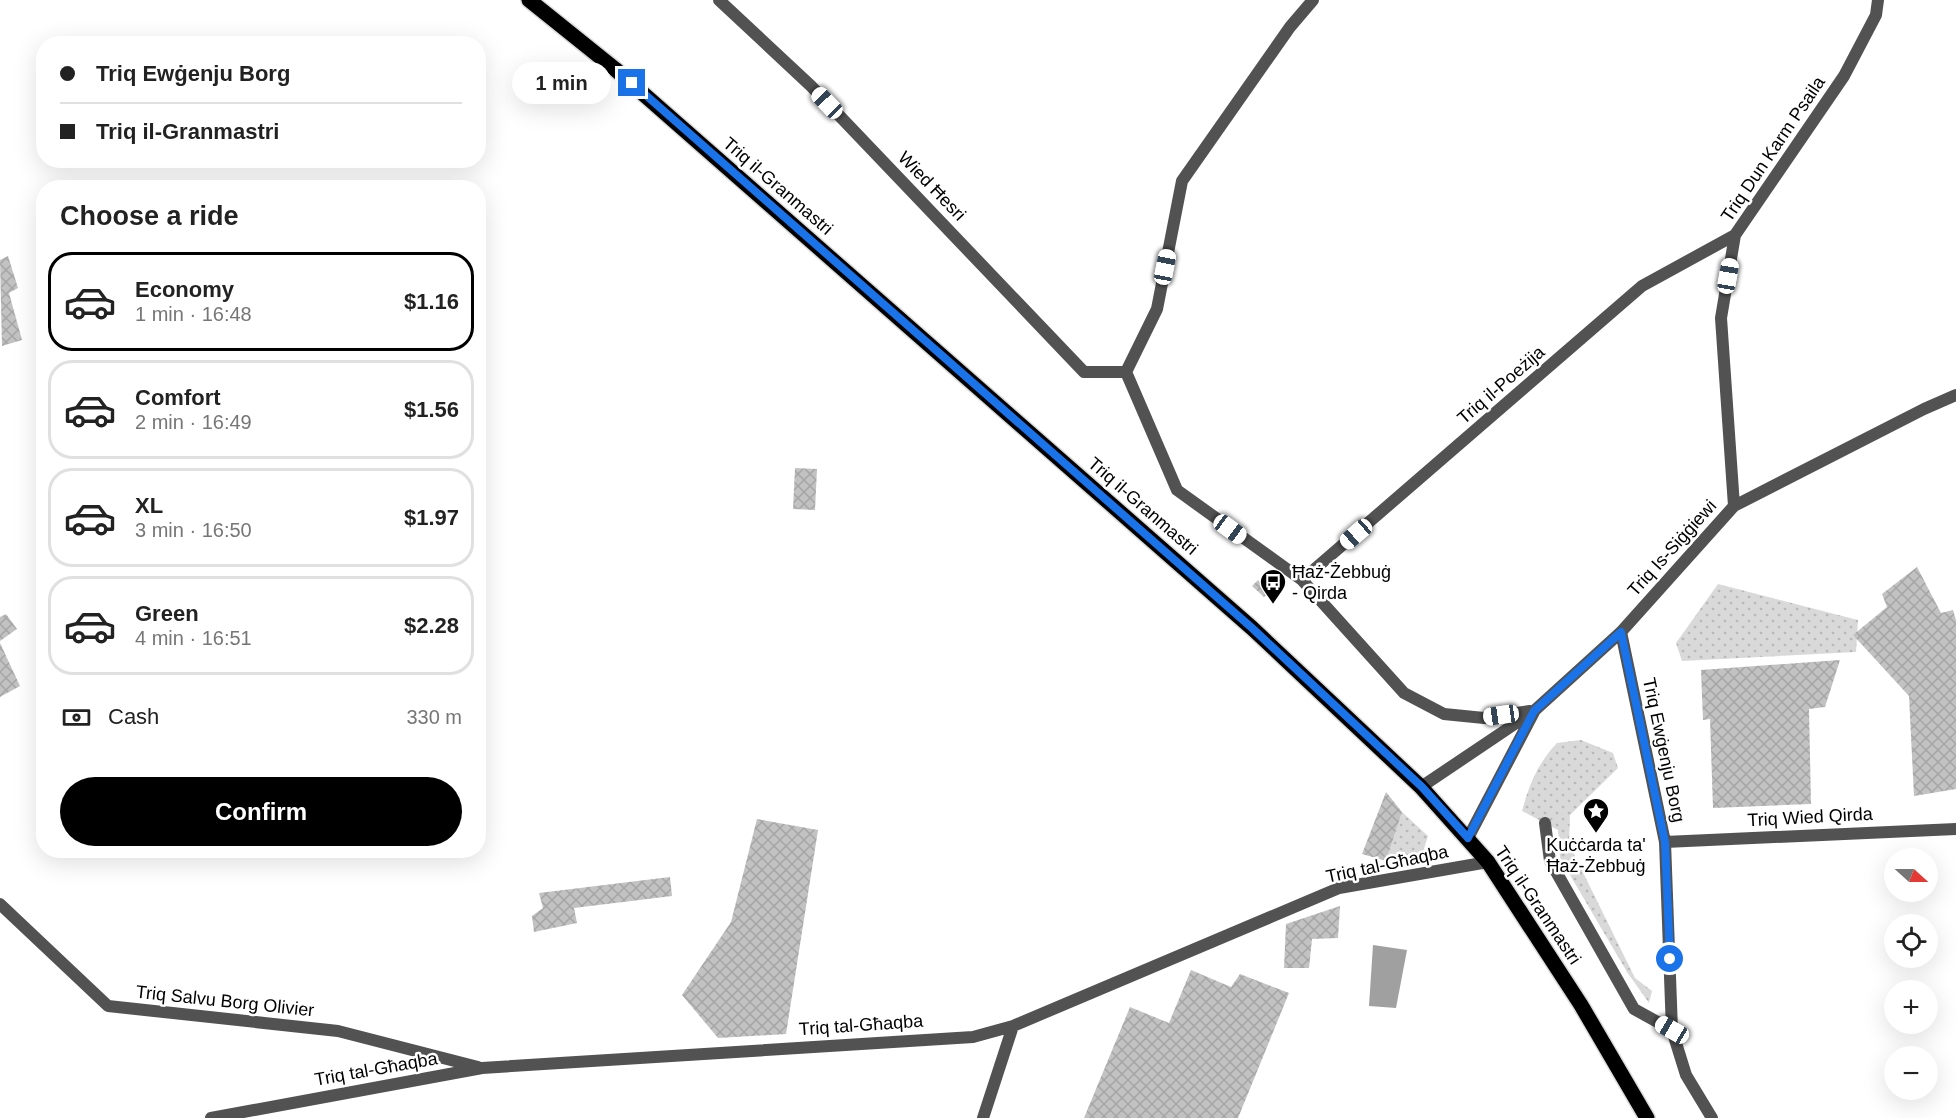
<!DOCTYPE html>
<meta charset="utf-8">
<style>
body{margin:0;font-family:Arial,sans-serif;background:#f2f2f2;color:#222;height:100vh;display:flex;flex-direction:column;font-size:22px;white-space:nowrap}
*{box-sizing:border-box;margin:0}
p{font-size:20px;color:#767676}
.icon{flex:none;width:33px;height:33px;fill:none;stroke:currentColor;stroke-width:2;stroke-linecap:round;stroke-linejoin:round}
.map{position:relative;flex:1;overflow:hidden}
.panel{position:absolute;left:36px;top:180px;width:450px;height:678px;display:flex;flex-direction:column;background:#fff;border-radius:24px;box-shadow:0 6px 24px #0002}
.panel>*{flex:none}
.banner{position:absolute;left:36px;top:36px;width:450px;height:132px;border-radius:24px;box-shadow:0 6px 24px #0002;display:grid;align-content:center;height:132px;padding:0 24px;background:#fff}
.needle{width:39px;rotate:111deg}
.tools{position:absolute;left:1884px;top:848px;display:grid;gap:12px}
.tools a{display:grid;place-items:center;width:54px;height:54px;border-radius:50%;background:#fff;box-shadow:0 6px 24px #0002;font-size:30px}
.end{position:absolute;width:27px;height:27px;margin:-14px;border:8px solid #1a73e8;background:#fff;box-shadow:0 0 0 3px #fff}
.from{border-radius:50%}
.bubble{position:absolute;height:42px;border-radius:21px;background:#fff;box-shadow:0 6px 24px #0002;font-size:20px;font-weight:700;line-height:42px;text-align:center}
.car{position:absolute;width:18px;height:36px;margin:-18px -9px;border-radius:8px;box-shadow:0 0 4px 2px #0007;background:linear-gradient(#fff 24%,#345 0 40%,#fff 0 76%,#345 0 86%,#fff 0)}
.banner b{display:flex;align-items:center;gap:21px;height:57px;font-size:22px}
.banner b+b{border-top:2px solid #e0e0e0}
.banner i{width:15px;height:15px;background:#222}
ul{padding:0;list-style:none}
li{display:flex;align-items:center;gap:18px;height:99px;margin:0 12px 9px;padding:0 12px;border:3px solid #e0e0e0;border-radius:24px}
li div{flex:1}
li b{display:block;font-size:22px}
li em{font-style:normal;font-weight:700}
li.on{border-color:#000}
li>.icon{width:54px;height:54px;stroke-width:1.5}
h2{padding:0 24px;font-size:27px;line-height:72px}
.pay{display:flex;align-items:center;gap:15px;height:66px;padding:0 24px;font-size:22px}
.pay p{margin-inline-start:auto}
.action{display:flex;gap:12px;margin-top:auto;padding:12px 24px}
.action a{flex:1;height:69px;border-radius:36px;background:#000;color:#fff;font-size:24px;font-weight:700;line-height:69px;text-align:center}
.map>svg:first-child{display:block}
.grass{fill:url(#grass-dots)}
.water{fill:#a0a0a0}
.building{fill:url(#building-cross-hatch)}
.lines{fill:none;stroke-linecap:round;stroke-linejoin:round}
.primary-casing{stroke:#dbdbdb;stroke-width:18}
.service{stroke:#525252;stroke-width:12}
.minor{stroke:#525252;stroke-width:12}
.primary{stroke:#000;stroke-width:15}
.route{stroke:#1a73e8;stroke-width:8}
.labels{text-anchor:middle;stroke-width:5;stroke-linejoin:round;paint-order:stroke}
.street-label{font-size:18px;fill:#000;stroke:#fff}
.poi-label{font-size:18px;fill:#000;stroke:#fff;text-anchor:start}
</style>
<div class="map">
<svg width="1956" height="1118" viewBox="0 0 1956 1118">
<defs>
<pattern id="grass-dots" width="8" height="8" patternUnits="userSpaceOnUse" patternTransform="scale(1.5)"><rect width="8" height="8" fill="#d9d9d9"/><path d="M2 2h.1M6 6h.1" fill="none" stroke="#b8b8b8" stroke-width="1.8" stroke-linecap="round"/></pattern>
<pattern id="building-cross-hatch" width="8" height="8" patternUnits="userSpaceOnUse" patternTransform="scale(1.5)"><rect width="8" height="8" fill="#c2c2c2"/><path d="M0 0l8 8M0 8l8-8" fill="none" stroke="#a5a5a5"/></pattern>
</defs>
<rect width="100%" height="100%" fill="#fff"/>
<!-- grass -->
<path class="grass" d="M 1718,584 L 1858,620 L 1856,652 L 1682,661 L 1676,643 Z
M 1581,740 L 1613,753 L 1618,768 L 1570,815 L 1569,844 L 1635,978 L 1652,991 L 1649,1003 L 1627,972 L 1560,858 L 1558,830 L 1522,811 C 1529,785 1538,763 1557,743 Z
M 1402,812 L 1428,836 L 1421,858 L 1386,861 Z"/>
<!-- water -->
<path class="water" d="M 1373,945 L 1407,950 L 1396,1008 L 1369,1006 Z"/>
<!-- building -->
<path class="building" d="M 8,256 L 18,288 L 9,293 L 22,340 L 2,346 L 0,260 Z
M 795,468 L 817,469 L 815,510 L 793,509 Z
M 1917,567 L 1941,613 L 1953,610 L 1956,620 L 1956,789 L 1914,796 L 1909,696 L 1853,635 L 1887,607 L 1882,594 Z
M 1258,580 L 1270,592 L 1264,597 L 1252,586 Z
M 6,614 L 17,629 L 0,641 L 0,617 Z
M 0,643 L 20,686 L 0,697 Z
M 1840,660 L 1825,707 L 1809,709 L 1811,804 L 1713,808 L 1710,719 L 1703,720 L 1701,670 Z
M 1386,792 L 1402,812 L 1386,861 L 1362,854 Z
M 757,819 L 818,830 L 786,1034 L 718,1038 L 682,995 L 731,922 Z
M 670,877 L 672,896 L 574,908 L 577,923 L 534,932 L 532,916 L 543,908 L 539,893 Z
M 1340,906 L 1338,938 L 1312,939 L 1309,968 L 1284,968 L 1286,924 Z
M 1191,970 L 1231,987 L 1240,974 L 1289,993 L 1238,1118 L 1084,1118 L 1130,1007 L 1169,1023 Z"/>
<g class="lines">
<!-- primary casing -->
<g class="primary-casing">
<path id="primary" d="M 529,0 L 615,69 L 1252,628 L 1421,787 L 1488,862 L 1581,1005 L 1647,1118"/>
</g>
<!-- service -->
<path class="service" d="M 1545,823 L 1550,861 L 1634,1009 L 1672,1030"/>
<!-- minor -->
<path class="minor" d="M 719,0 L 811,86 L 1084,372 L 1126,372
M 1126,372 L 1177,490 L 1302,580 L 1404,693 L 1444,714 L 1484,718 L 1530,711
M 1126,372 L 1157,309 L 1182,181 L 1290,27 L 1313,0
M 1734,506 L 1721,318 L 1735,235 L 1844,76 L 1876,15 L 1878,0
M 1302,580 L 1642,286 L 1735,235
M 1621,632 L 1665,842 L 1672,1030 L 1686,1075 L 1712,1118
M 1421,787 L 1534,711 L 1621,632 L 1734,506 L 1924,409 L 1956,395
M 1468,838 L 1534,712
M 1665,842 L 1956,829
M 0,904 L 108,1006 L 338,1031 L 478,1067
M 211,1118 L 482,1068 L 973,1037 L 1013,1026 L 1339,888 L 1488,862
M 983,1118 L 1013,1026"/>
<!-- primary -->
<use href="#primary" class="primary"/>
</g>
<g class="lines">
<!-- route -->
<path class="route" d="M 632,83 L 1252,628 L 1422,787 L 1468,838 L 1534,711 L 1621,632 L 1665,842 L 1670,959"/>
</g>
<!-- icons -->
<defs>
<g id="bus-pin" transform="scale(1.35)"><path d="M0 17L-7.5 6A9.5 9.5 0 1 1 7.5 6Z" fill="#000" stroke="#fff"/><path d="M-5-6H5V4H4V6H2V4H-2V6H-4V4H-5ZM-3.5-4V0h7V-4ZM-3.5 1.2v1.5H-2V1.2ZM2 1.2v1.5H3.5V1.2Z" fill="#fff"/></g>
<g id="sight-pin" transform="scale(1.35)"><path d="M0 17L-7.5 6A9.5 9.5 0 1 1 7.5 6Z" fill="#000" stroke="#fff"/><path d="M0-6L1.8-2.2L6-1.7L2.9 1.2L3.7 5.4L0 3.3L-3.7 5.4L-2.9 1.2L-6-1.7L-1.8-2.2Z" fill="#fff"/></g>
</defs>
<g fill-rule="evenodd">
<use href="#bus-pin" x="1273" y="582"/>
<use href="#sight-pin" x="1596" y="811"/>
</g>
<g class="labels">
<!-- street labels -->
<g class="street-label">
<text transform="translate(1773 149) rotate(-56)" y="6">Triq Dun Karm Psaila</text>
<text transform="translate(778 186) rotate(41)" y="6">Triq il-Granmastri</text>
<text transform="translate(932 186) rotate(46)" y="6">Wied Ħesri</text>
<text transform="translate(1501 385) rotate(-41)" y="6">Triq il-Poeżija</text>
<text transform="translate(1143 506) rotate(41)" y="6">Triq il-Granmastri</text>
<text transform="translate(1672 548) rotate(-48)" y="6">Triq Is-Siġġiewi</text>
<text transform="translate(1664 750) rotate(78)" y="6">Triq Ewġenju Borg</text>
<text transform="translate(1810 817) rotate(-3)" y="6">Triq Wied Qirda</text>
<text transform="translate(1387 864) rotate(-12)" y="6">Triq tal-Għaqba</text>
<text transform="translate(1538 905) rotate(56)" y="6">Triq il-Granmastri</text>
<text transform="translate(225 1001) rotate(6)" y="6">Triq Salvu Borg Olivier</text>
<text transform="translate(861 1025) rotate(-4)" y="6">Triq tal-Għaqba</text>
<text transform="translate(376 1069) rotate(-10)" y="6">Triq tal-Għaqba</text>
</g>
<!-- poi labels -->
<g class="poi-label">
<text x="1292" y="578">Ħaż-Żebbuġ<tspan x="1292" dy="21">- Qirda</tspan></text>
<text x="1596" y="851" text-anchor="middle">Kuċċarda ta'<tspan x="1596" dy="21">Ħaż-Żebbuġ</tspan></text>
</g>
</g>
</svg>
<div class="tools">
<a><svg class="needle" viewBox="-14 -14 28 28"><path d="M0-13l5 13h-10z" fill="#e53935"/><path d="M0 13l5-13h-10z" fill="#767676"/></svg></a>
<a><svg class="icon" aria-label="locate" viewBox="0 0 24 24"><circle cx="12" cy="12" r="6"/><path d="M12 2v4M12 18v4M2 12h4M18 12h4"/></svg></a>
<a>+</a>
<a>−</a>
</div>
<i class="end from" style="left:1670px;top:959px"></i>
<i class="end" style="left:632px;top:83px"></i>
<div class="bubble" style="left:512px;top:62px;width:99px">1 min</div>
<i class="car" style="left:827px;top:103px;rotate:316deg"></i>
<i class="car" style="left:1165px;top:267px;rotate:11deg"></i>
<i class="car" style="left:1728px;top:276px;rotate:10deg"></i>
<i class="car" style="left:1230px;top:529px;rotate:126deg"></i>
<i class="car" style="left:1356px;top:534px;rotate:229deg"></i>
<i class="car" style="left:1501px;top:715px;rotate:262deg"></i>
<i class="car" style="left:1672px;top:1030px;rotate:300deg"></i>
<div class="banner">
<b><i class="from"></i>Triq Ewġenju Borg</b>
<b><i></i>Triq il-Granmastri</b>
</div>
<section class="panel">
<h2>Choose a ride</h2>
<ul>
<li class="on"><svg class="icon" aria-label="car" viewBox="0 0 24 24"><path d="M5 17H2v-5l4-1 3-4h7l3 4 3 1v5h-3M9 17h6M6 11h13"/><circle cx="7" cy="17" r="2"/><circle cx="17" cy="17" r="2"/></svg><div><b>Economy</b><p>1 min · 16:48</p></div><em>$1.16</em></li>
<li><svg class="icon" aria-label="car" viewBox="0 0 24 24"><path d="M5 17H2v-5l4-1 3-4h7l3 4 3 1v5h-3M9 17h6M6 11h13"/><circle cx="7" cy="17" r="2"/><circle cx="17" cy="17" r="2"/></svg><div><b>Comfort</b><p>2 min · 16:49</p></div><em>$1.56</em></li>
<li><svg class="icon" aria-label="car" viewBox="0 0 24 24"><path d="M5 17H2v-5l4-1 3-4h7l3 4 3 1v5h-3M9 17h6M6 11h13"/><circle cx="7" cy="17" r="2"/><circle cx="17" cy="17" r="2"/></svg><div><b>XL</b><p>3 min · 16:50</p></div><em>$1.97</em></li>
<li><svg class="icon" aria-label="car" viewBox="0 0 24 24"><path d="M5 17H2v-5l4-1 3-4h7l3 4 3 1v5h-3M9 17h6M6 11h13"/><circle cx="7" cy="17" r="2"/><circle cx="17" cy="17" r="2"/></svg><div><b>Green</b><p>4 min · 16:51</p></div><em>$2.28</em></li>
</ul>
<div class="pay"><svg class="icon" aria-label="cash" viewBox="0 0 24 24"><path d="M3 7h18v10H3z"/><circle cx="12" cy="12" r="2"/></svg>Cash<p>330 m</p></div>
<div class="action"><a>Confirm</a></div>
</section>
</div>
